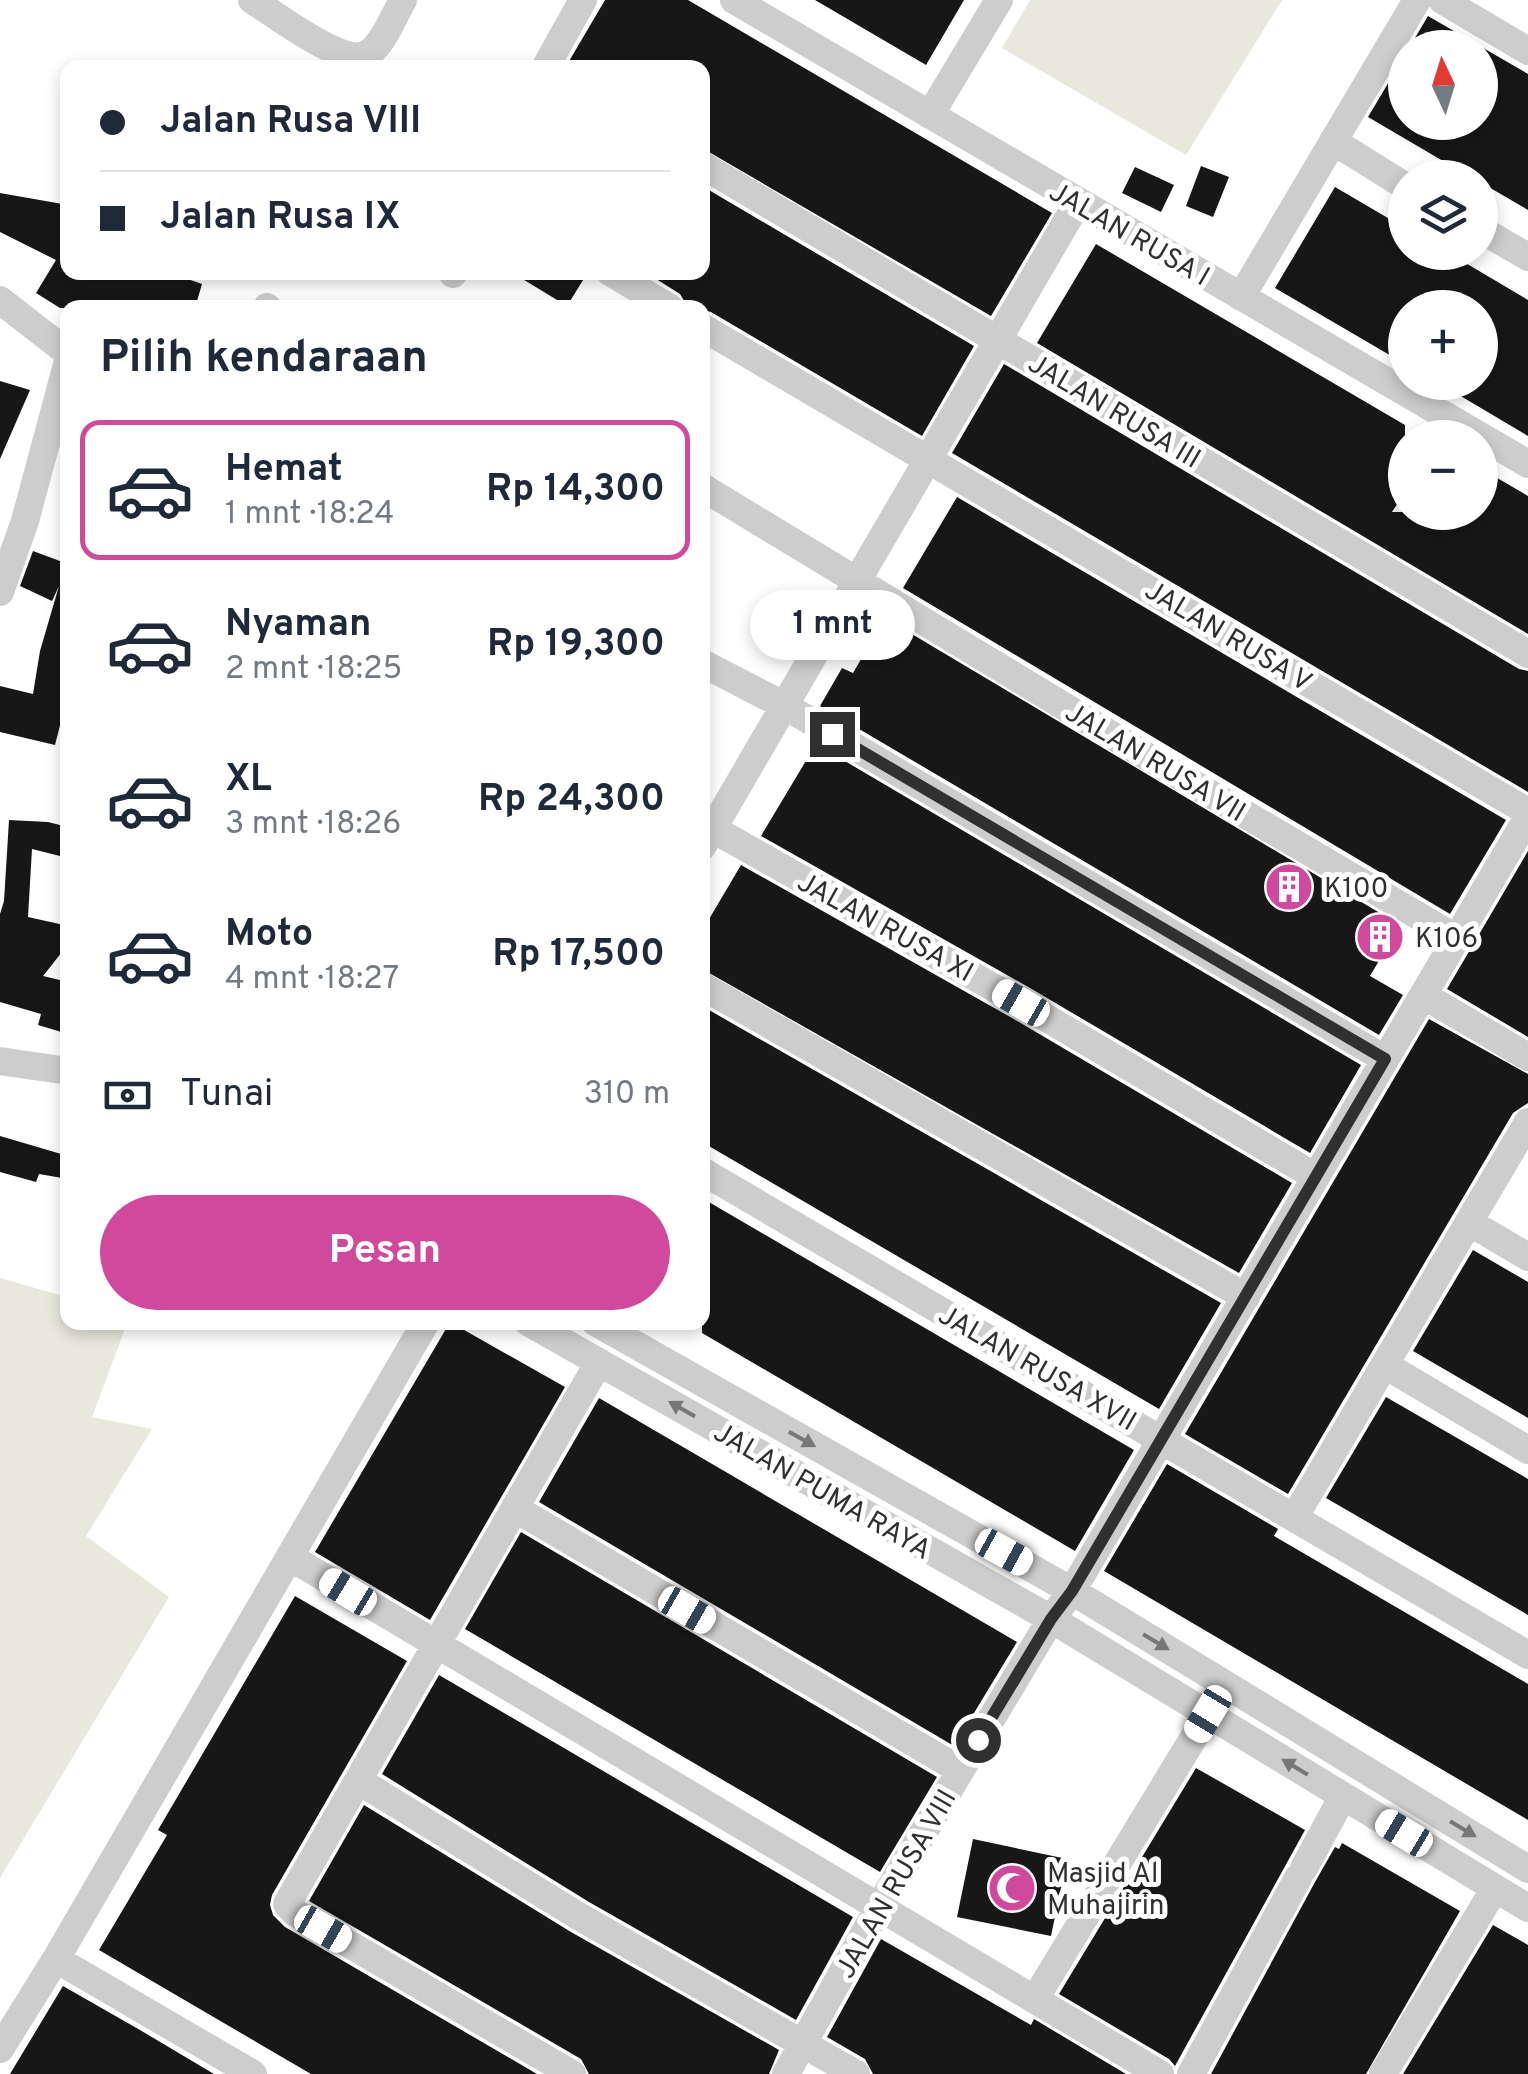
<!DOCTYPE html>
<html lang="id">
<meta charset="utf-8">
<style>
body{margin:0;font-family:Overpass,sans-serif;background:#f6f6f7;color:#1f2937;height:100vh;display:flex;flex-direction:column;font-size:38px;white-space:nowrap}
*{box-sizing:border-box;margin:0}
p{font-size:32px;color:#747a83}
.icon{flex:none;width:55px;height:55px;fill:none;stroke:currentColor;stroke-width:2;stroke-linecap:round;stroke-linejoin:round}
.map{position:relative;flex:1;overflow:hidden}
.details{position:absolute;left:60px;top:300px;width:650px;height:1030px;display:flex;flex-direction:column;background:#fff;border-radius:20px;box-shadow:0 5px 15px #0003}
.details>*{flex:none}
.hud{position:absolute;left:60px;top:60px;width:650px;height:220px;border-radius:20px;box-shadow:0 5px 15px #0003;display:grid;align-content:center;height:220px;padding:0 40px;background:#fff}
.needle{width:65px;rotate:356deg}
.fabs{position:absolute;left:1388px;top:30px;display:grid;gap:20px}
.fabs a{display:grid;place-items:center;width:110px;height:110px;border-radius:50%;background:#fff;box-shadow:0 5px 15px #0003;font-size:50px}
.end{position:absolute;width:45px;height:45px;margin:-22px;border:12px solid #303030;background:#fff;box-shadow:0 0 0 5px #fff}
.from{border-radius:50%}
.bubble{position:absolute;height:70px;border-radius:35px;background:#fff;box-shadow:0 5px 15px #0003;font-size:32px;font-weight:700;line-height:70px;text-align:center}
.car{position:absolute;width:30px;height:60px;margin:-30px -15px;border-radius:12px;box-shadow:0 0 8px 2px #0007;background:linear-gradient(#fff 24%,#345 0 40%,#fff 0 76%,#345 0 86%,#fff 0)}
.hud b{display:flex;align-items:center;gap:35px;height:95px;font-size:38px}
.hud b+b{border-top:2px solid #e0e1e3}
.hud i{width:25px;height:25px;background:#1f2937}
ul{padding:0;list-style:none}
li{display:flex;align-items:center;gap:30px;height:140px;margin:0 20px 15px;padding:0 20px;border:5px solid transparent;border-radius:20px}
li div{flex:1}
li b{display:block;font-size:38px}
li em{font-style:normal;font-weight:700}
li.on{border-color:#d1499c}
li>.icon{width:90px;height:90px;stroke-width:1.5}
h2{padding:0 40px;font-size:45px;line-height:120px}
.pay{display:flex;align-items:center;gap:25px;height:110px;padding:0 40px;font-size:38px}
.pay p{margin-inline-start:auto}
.cta{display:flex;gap:20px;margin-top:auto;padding:20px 40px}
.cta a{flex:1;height:115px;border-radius:60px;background:#d1499c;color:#fff;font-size:40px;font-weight:700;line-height:115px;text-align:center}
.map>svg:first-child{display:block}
.green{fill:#e8e8dd}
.building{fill:#171717}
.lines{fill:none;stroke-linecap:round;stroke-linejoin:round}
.street{stroke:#cdcdcd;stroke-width:28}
.oneway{fill:#777}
.route{stroke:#303030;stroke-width:12}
.labels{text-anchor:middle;stroke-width:10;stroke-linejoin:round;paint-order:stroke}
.street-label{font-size:28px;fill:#303030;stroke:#fff}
.poi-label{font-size:28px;fill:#303030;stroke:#fff;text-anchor:start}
</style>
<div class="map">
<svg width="1528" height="2074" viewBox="0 0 1528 2074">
<rect width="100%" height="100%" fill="#fff"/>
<!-- green -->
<path class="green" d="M 1030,0 L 1282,0 L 1186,155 L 1002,48 Z
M 0,1278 L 67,1297 L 68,1322 L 127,1323 L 92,1417 L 152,1429 L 86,1536 L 169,1597 L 0,1878 Z"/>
<!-- building -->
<path class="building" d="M 605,0 L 688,0 L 1052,213 L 991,316 L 702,148 L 702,68 L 565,68 Z
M 815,0 L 964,0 L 926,65 Z
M 1428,16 L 1528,74 L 1528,210 L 1480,182 L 1480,178 L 1472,178 L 1368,117 L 1405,55 L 1405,122 L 1480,122 L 1480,48 L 1409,48 Z
M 1201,166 L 1229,177 L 1213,217 L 1186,206 Z
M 1135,167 L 1174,185 L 1161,212 L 1122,193 Z
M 702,186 L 974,346 L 922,436 L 711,312 L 687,306 L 680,294 L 645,272 L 702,272 Z
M 1335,187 L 1405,228 L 1405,252 L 1447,252 L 1528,300 L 1528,436 L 1437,382 L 1480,382 L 1480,308 L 1405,308 L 1405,364 L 1275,288 Z
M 0,193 L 68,205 L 68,272 L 168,272 L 202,284 L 195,308 L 60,308 L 36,293 L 56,260 L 0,232 Z
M 1096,244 L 1405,425 L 1405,492 L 1392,512 L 1480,512 L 1480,468 L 1528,496 L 1528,634 L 1037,343 Z
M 511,272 L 588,272 L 567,306 Z
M 1004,364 L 1519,669 L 1528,671 L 1528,792 L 952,453 Z
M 0,381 L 30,390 L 0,459 Z
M 957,497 L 1506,820 L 1450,914 L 903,588 Z
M 33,551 L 68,564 L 62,581 L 68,581 L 68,658 L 60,701 L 66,702 L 55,745 L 0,732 L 0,686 L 33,694 L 40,651 L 59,586 L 52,601 L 20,586 Z
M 885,618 L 1400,925 L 1370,976 L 1403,995 L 1379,1035 L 820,706 L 842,668 L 853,673 Z
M 816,744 L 1361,1065 L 1310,1153 L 1030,988 L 761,836 Z
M 9,820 L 48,822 L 68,827 L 68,858 L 32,849 L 28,917 L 64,925 L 66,947 L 43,976 L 68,982 L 68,1034 L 38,1025 L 41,1014 L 0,1002 L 0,914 L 4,901 Z
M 1528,851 L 1528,1037 L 1447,989 Z
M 741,865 L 1012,1018 L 1292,1183 L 1239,1273 L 702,969 L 702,931 Z
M 702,1006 L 1221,1303 L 1159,1409 L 702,1142 Z
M 1429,1019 L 1528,1074 L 1528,1103 L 1513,1113 L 1288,1494 L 1185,1434 Z
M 0,1136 L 68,1156 L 68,1179 L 39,1174 L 36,1182 L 0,1172 Z
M 702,1198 L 1134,1450 L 1075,1551 L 702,1333 Z
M 1473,1250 L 1528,1282 L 1528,1418 L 1413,1351 Z
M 450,1322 L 565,1387 L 430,1620 L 315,1552 Z
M 1386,1397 L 1528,1479 L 1528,1615 L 1326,1498 Z
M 599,1398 L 1017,1642 L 954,1746 L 539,1502 Z
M 1167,1464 L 1278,1529 L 1274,1536 L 1528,1684 L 1528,1820 L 1104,1571 Z
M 521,1532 L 937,1777 L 880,1872 L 465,1629 Z
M 295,1596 L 407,1661 L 272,1895 L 270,1905 L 273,1915 L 285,1927 L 537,2074 L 311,2074 L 99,1950 L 167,1835 L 158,1830 Z
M 439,1675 L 853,1917 L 796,2020 L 589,1902 L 382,1774 Z
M 1196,1768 L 1305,1830 L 1175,2066 L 1169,2059 L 1059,1994 Z
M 364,1805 L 571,1932 L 779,2050 L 769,2074 L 589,2074 L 581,2059 L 309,1901 Z
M 973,1839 L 1067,1859 L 1051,1936 L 957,1917 Z
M 1342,1843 L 1460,1911 L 1366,2074 L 1211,2074 L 1315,1882 L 1335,1847 L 1339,1849 Z
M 1493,1925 L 1528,1945 L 1528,2074 L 1403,2074 Z
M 881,1939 L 1031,2025 L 1034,2019 L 1126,2074 L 873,2074 L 865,2059 L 827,2037 Z
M 63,1986 L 140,2030 L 214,2074 L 10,2074 Z"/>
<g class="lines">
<!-- street -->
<path class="street" d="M 252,0 C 275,14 345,69 369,53 C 384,43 394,15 403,0
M 734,0 L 1528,464
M 1442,0 L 1528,51
M 545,68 L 583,0
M 930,115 L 999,0
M 1333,141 L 1405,186
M 702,165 L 1528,654
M 1480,229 L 1528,257
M 610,272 L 670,308
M 453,274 L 454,272
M 1241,297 L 1417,0
M 0,300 L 68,353
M 267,308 L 267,307
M 702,327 L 1528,812
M 702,487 L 1151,759 L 1456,938
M 0,592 L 25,521 L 68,361
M 702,663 L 785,706 L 1385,1059
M 713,829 L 1021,1003 L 1316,1177
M 702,847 L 1078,202
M 702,986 L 1246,1297
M 1423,995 L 1528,1057
M 0,1061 L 68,1071
M 702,1171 L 1528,1655
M 1469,1222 L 1528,1257
M 528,1322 L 1051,1619 L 1528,1908
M 595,1322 L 1072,1591 L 1528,1869
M 1385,1365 L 1528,1450
M 516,1509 L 960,1770
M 1294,1518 L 1528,1122
M 290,1557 L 1160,2074
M 359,1781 L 580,1917 L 856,2074
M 1304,1868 L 1343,1796
M 56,1959 L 253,2074
M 1035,1999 L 1208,1714
M 0,2049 L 56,1959 L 426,1322
M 572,2074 L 294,1912 L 287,1904 L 599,1362
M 786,2074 L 879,1907 L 1051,1619 L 1072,1591 L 1528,817
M 1191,2074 L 1298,1878
M 1383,2074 L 1495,1888"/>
</g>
<!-- one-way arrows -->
<defs><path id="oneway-solid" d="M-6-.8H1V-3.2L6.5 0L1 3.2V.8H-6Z" transform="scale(2.5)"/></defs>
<g class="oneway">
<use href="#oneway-solid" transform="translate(682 1409) rotate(-150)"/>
<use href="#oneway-solid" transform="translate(802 1439) rotate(29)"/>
<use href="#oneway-solid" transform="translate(1156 1642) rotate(31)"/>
<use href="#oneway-solid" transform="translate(1295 1767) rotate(-149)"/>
<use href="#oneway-solid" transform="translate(1463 1829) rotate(31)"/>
</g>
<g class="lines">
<!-- route -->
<path class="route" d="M 832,734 L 1385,1059 L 1072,1591 L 1051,1619 L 978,1740"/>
</g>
<!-- icons -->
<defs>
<g id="building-disc" transform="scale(2.5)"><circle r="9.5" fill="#d1499c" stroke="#fff"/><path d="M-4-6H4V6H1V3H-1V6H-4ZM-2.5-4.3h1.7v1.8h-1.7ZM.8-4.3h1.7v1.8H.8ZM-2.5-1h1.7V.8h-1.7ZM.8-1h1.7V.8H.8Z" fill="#fff"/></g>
<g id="mosque-disc" transform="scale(2.5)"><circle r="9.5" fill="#d1499c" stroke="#fff"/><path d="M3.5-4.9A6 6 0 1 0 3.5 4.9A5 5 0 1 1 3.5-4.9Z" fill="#fff"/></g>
</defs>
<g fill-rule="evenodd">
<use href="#building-disc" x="1289" y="887"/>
<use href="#building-disc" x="1380" y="937"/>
<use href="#mosque-disc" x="1012" y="1888"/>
</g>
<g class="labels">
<!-- street labels -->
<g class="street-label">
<text transform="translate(1130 233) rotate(30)" y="10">JALAN RUSA I</text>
<text transform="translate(1115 410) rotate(31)" y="10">JALAN RUSA III</text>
<text transform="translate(1229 635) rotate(31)" y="10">JALAN RUSA V</text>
<text transform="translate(1156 761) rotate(31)" y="10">JALAN RUSA VII</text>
<text transform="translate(886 926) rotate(29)" y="10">JALAN RUSA XI</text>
<text transform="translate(1038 1367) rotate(30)" y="10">JALAN RUSA XVII</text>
<text transform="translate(823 1490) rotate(30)" y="10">JALAN PUMA RAYA</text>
<text transform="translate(895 1883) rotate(-60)" y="10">JALAN RUSA VIII</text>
</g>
<!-- poi labels -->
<g class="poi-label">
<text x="1324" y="897">K100</text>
<text x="1415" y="947">K106</text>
<text x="1047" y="1882">Masjid Al<tspan x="1047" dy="32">Muhajirin</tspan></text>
</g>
</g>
</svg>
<div class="fabs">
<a><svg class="needle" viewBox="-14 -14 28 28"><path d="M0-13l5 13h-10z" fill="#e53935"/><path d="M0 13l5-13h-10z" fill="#747a83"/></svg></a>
<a><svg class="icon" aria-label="layers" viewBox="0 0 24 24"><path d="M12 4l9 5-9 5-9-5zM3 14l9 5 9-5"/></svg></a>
<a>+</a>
<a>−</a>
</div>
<i class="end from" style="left:978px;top:1740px"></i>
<i class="end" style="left:832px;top:734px"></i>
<div class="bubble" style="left:750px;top:590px;width:165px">1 mnt</div>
<i class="car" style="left:1021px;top:1003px;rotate:300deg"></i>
<i class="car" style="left:1004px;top:1552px;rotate:119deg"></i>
<i class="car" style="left:348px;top:1592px;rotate:301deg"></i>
<i class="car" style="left:687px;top:1610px;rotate:120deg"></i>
<i class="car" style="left:1208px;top:1714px;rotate:211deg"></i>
<i class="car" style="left:1404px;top:1833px;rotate:301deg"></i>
<i class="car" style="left:323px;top:1929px;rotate:120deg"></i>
<div class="hud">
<b><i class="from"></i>Jalan Rusa VIII</b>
<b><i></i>Jalan Rusa IX</b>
</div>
<section class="details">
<h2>Pilih kendaraan</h2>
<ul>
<li class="on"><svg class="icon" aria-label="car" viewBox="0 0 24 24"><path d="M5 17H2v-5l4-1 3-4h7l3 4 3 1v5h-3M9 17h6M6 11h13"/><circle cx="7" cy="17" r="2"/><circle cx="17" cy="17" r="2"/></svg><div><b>Hemat</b><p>1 mnt · 18:24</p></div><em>Rp 14,300</em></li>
<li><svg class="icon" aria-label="car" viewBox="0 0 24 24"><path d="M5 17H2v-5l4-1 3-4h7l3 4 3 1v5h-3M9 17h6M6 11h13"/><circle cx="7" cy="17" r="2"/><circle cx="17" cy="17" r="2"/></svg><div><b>Nyaman</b><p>2 mnt · 18:25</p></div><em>Rp 19,300</em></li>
<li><svg class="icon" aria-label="car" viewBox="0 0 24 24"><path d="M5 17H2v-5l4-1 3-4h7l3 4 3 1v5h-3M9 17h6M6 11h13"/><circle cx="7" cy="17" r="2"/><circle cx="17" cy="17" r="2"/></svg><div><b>XL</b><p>3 mnt · 18:26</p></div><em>Rp 24,300</em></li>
<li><svg class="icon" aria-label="car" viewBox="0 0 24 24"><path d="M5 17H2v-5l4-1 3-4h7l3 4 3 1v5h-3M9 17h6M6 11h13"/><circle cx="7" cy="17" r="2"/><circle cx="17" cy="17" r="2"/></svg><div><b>Moto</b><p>4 mnt · 18:27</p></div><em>Rp 17,500</em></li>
</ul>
<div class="pay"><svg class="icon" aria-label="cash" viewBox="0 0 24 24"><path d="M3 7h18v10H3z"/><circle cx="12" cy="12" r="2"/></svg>Tunai<p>310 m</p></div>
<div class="cta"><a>Pesan</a></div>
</section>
</div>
